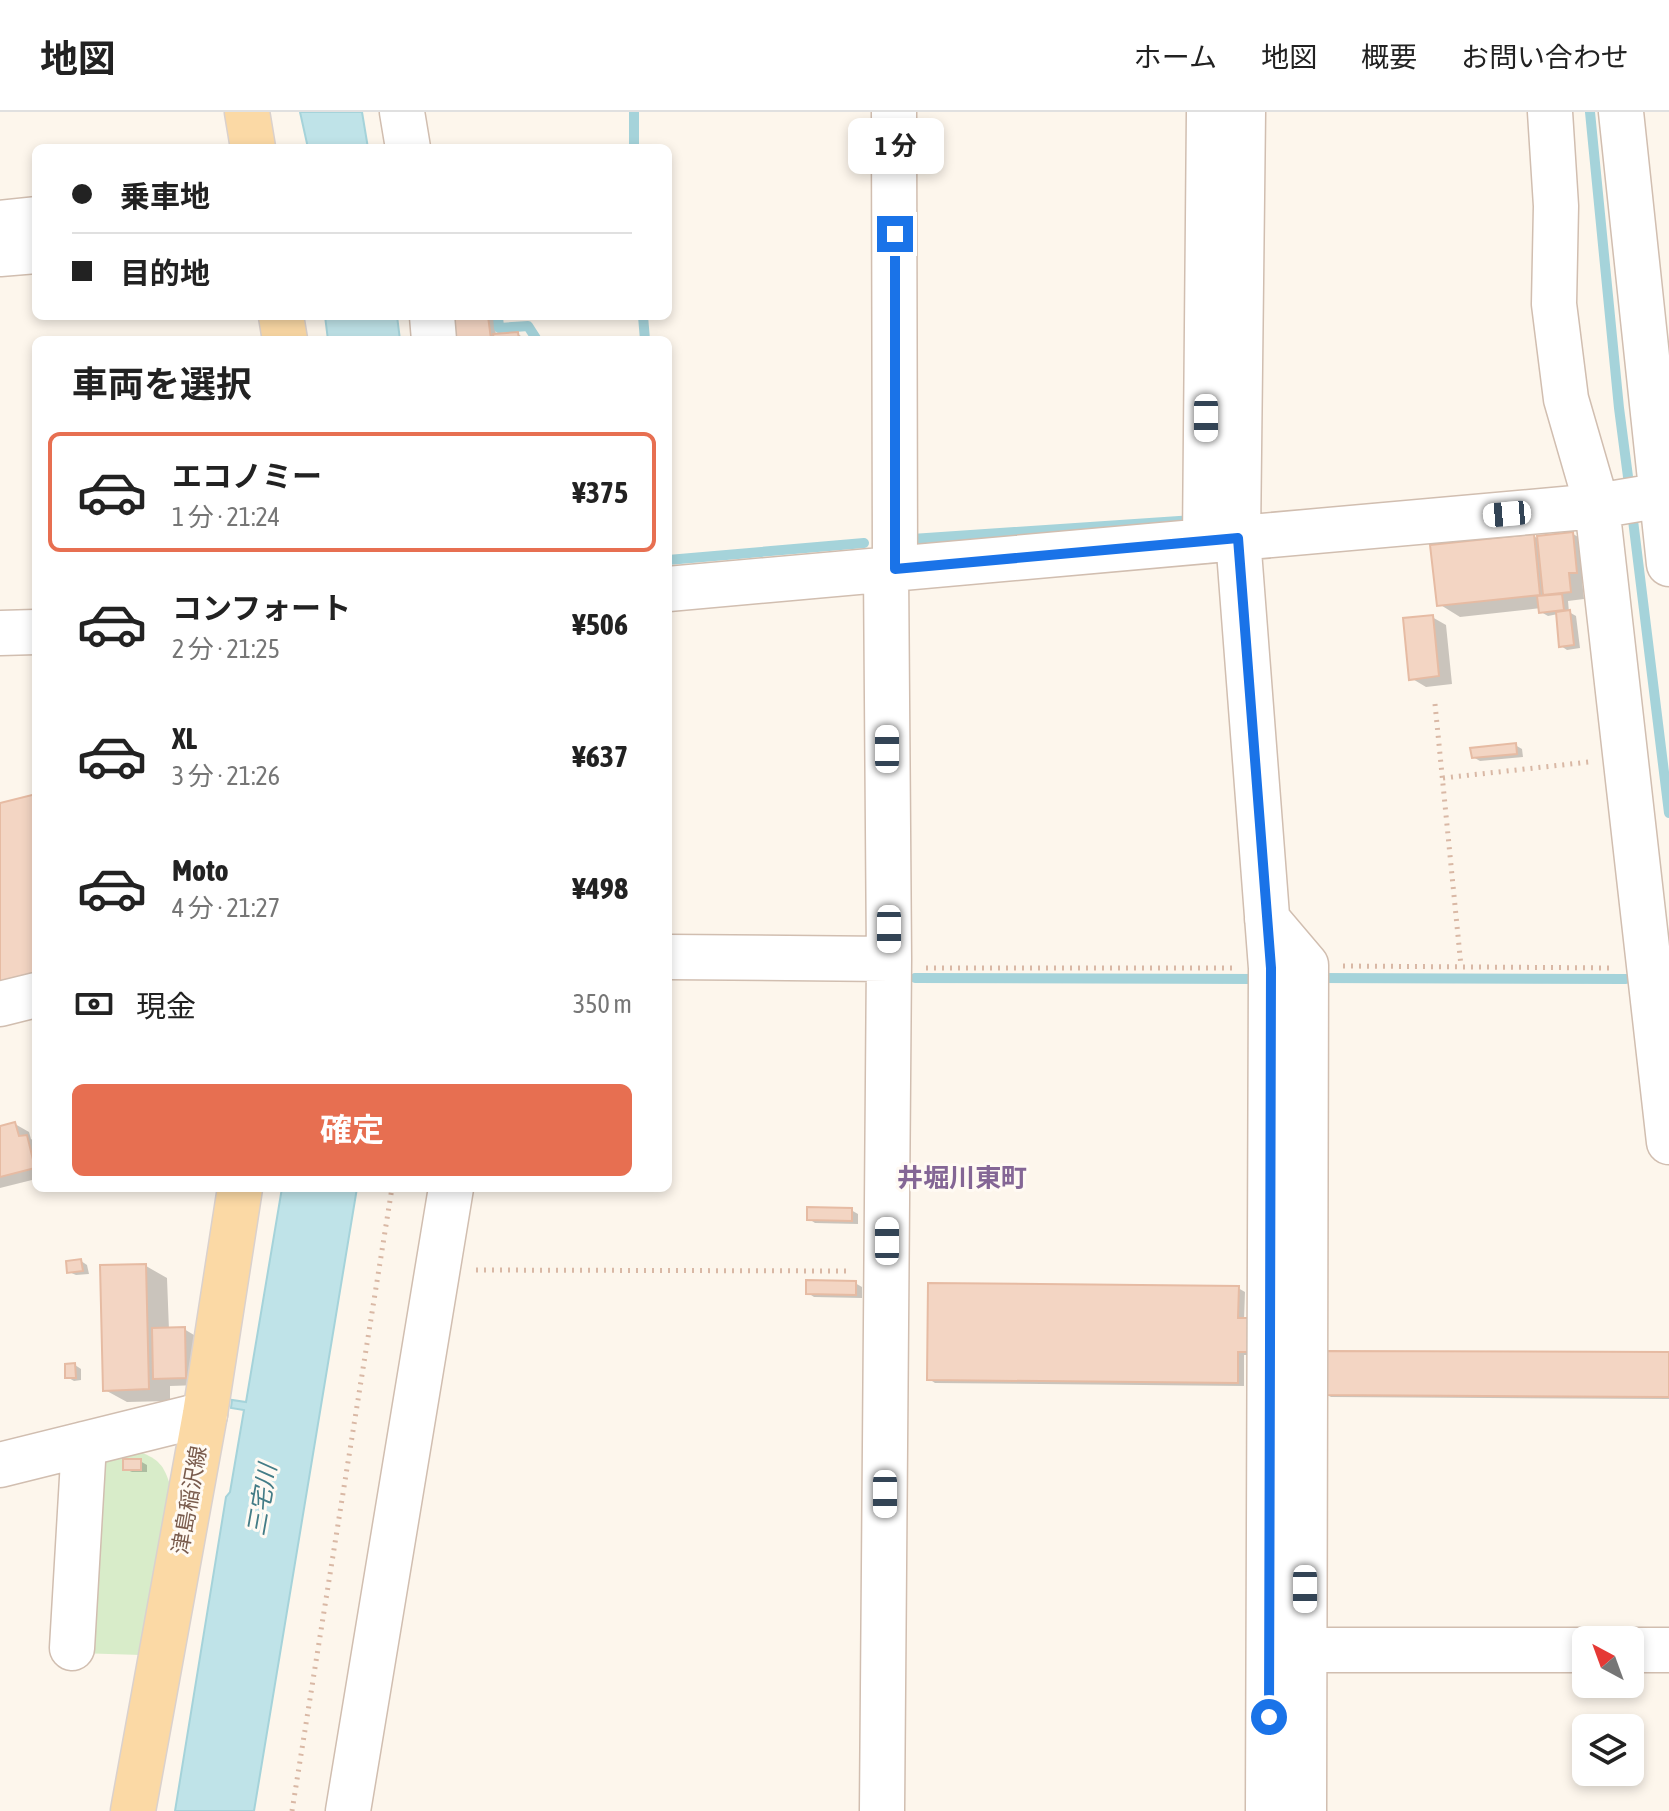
<!DOCTYPE html>
<html lang="ja">
<meta charset="utf-8">
<style>
body{margin:0;font-family:"Asap Condensed","Noto Sans JP",sans-serif;background:#f6f6f6;color:#222;height:100vh;display:flex;flex-direction:column;font-size:30px;white-space:nowrap}
*{box-sizing:border-box;margin:0}
p{font-size:26px;color:#767676}
.icon{flex:none;width:44px;height:44px;fill:none;stroke:currentColor;stroke-width:2;stroke-linecap:round;stroke-linejoin:round}
.map{position:relative;flex:1;overflow:hidden}
.details{position:absolute;left:32px;top:224px;width:640px;height:856px;display:flex;flex-direction:column;background:#fff;border-radius:12px;box-shadow:0 4px 12px #0003}
.details>*{flex:none}
.guide{position:absolute;left:32px;top:32px;width:640px;height:176px;border-radius:12px;box-shadow:0 4px 12px #0003;display:grid;align-content:center;height:176px;padding:0 40px;background:#fff}
.needle{width:52px;rotate:319deg}
.controls{position:absolute;left:1572px;top:1514px;display:grid;gap:16px}
.controls a{display:grid;place-items:center;width:72px;height:72px;border-radius:12px;background:#fff;box-shadow:0 4px 12px #0003;font-size:40px}
.end{position:absolute;width:36px;height:36px;margin:-18px;border:10px solid #1a73e8;background:#fff;box-shadow:0 0 0 4px #fff}
.from{border-radius:50%}
.bubble{position:absolute;height:56px;border-radius:12px;background:#fff;box-shadow:0 4px 12px #0003;font-size:26px;font-weight:700;line-height:56px;text-align:center}
.car{position:absolute;width:24px;height:48px;margin:-24px -12px;border-radius:10px;box-shadow:0 0 6px 2px #0007;background:linear-gradient(#fff 24%,#345 0 40%,#fff 0 76%,#345 0 86%,#fff 0)}
.guide b{display:flex;align-items:center;gap:28px;height:76px;font-size:30px}
.guide b+b{border-top:2px solid #e0e0e0}
.guide i{width:20px;height:20px;background:#222}
ul{padding:0;list-style:none}
li{display:flex;align-items:center;gap:24px;height:120px;margin:0 16px 12px;padding:0 24px;border:4px solid transparent;border-radius:12px}
li div{flex:1}
li b{display:block;font-size:30px}
li em{font-style:normal;font-weight:700}
li.active{border-color:#e76f51}
li>.icon{width:72px;height:72px;stroke-width:1.5}
h2{padding:0 40px;font-size:36px;line-height:96px}
.pay{display:flex;align-items:center;gap:20px;height:88px;padding:0 40px;font-size:30px}
.pay p{margin-inline-start:auto}
.cta{display:flex;gap:16px;margin-top:auto;padding:16px 40px}
.cta a{flex:1;height:92px;border-radius:12px;background:#e76f51;color:#fff;font-size:32px;font-weight:700;line-height:92px;text-align:center}
header{display:flex;align-items:center;gap:48px;box-sizing:border-box;height:112px;padding:0 40px;background:#fff;border-bottom:2px solid #e0e0e0}
header strong{font-size:38px}
nav{display:flex;gap:44px;margin-inline-start:auto;font-size:28px}
.map>svg:first-child{display:block}
.green{fill:#d8ecc9}
.water{fill:#bfe3e8;stroke:#a5d3da;stroke-width:2}
.shadow{fill:#0003}
.lines{fill:none;stroke-linecap:round;stroke-linejoin:round}
.stream{stroke:#a5d3da;stroke-width:10}
.building{fill:#f3d5c3;stroke:#e6bba3;stroke-width:2}
.minor-casing{stroke:#d1beb0;stroke-width:47}
.major-casing{stroke:#dad1cd;stroke-width:47}
.path{stroke:#d9b8a5;stroke-width:5;stroke-dasharray:2 6;stroke-linecap:butt}
.minor{stroke:#fff;stroke-width:44}
.major{stroke:#fbd9a5;stroke-width:44}
.route{stroke:#1a73e8;stroke-width:10}
.labels{text-anchor:middle;stroke-width:6;stroke-linejoin:round;paint-order:stroke}
.street-label{font-size:22px;fill:#7a5c4d;stroke:#fffaf3}
.water-label{font-size:24px;font-style:italic;fill:#437c86;stroke:#fffaf3}
.quarter-label{font-size:26px;font-weight:bold;fill:#846695;stroke:#fffaf3}
</style>
<header>
<strong>地図</strong>
<nav><a>ホーム</a><a>地図</a><a>概要</a><a>お問い合わせ</a></nav>
</header>
<div class="map">
<svg width="1669" height="1699" viewBox="0 0 1669 1699">
<rect width="100%" height="100%" fill="#fdf6ec"/>
<!-- green -->
<path class="green" d="M 140,1340 C 158,1347 164,1353 170,1373 L 141,1543 L 77,1541 L 99,1348 Z"/>
<!-- water -->
<path class="water" d="M 300,0 L 362,0 L 368,36 L 308,36 Z
M 325,204 L 397,204 L 400,228 L 328,228 Z
M 282,1076 L 357,1076 L 254,1699 L 175,1699 L 226,1385 L 230,1380 L 244,1298 L 231,1296 L 232,1288 L 246,1290 Z"/>
<!-- shadow -->
<path class="shadow" d="M 455,204 L 494,204 L 496,224 L 518,222 L 524,226 L 524,228 L 457,228 Z
M 1573,422 L 1587,430 L 1591,468 L 1582,468 L 1584,487 L 1568,489 L 1569,500 L 1576,504 L 1580,536 L 1567,538 L 1561,534 L 1558,502 L 1548,504 L 1541,500 L 1541,496 L 1460,505 L 1439,492 L 1533,424 L 1537,426 Z
M 1432,505 L 1446,513 L 1452,572 L 1426,575 L 1411,566 Z
M 1515,633 L 1522,637 L 1523,645 L 1480,649 L 1473,645 Z
M 15,1012 L 29,1020 L 31,1027 L 36,1030 L 36,1067 L 0,1076 L 0,1016 Z
M 851,1098 L 858,1102 L 858,1112 L 815,1111 L 809,1107 Z
M 81,1149 L 87,1153 L 89,1162 L 76,1163 L 69,1160 Z
M 146,1154 L 167,1166 L 169,1218 L 184,1217 L 199,1226 L 200,1273 L 170,1274 L 170,1289 L 127,1290 L 105,1278 Z
M 855,1171 L 862,1175 L 862,1186 L 814,1185 L 808,1181 Z
M 1238,1176 L 1245,1180 L 1244,1208 L 1259,1243 L 1244,1243 L 1244,1274 L 935,1271 L 929,1267 Z
M 1669,1242 L 1669,1287 L 1331,1285 L 1325,1282 Z
M 75,1253 L 81,1257 L 81,1268 L 74,1269 L 67,1265 Z
M 140,1349 L 147,1353 L 147,1360 L 132,1360 L 125,1357 Z"/>
<g class="lines">
<!-- stream -->
<path class="stream" d="M 1590,0 L 1619,296 L 1630,380
M 634,36 L 634,0
M 498,204 L 499,216 L 528,214 L 537,228
M 643,204 L 645,228
M 1632,400 L 1669,701
M 912,427 L 1194,408
M 668,448 L 864,431
M 915,866 L 1256,867
M 1318,866 L 1626,867"/>
</g>
<!-- building -->
<path class="building" d="M 477,33 L 477,36 L 434,36 L 434,35 Z
M 453,204 L 488,204 L 491,227 L 455,228 Z
M 518,220 L 519,228 L 494,228 L 493,222 Z
M 1573,420 L 1577,461 L 1569,461 L 1571,480 L 1543,483 L 1537,424 Z
M 1534,422 L 1540,483 L 1437,494 L 1430,433 Z
M 1562,482 L 1564,498 L 1539,501 L 1537,484 Z
M 1570,498 L 1574,533 L 1559,535 L 1556,500 Z
M 1433,503 L 1439,564 L 1409,568 L 1403,506 Z
M 1516,631 L 1517,642 L 1472,646 L 1470,636 Z
M 36,682 L 36,865 L 0,874 L 0,691 Z
M 15,1010 L 19,1024 L 27,1023 L 35,1056 L 0,1065 L 0,1014 Z
M 807,1095 L 852,1096 L 852,1109 L 807,1108 Z
M 81,1147 L 83,1159 L 67,1161 L 66,1149 Z
M 146,1152 L 149,1277 L 103,1279 L 100,1153 Z
M 806,1168 L 856,1169 L 856,1183 L 806,1182 Z
M 928,1171 L 1239,1174 L 1238,1206 L 1254,1206 L 1253,1240 L 1238,1240 L 1238,1271 L 927,1268 Z
M 185,1215 L 186,1266 L 153,1267 L 152,1216 Z
M 1323,1239 L 1669,1240 L 1669,1285 L 1323,1283 Z
M 75,1251 L 76,1266 L 65,1266 L 65,1252 Z
M 123,1347 L 141,1347 L 141,1358 L 123,1358 Z"/>
<g class="lines">
<!-- minor casing -->
<g class="minor-casing">
<path id="minor" d="M 402,0 L 408,36
M 894,0 L 895,457
M 1243,0 L 1238,426 L 1271,856 L 1268,1699
M 1550,0 L 1556,94 L 1554,192 L 1566,287 L 1597,394 L 1669,1030
M 1621,0 L 1669,452
M 0,111 L 36,107
M 0,142 L 36,139
M 432,204 L 434,228
M 1205,429 L 1209,0
M 668,477 L 1597,394 L 1669,382
M 0,521 L 36,520
M 1267,807 L 1306,853 L 1304,1699
M 668,845 L 889,847
M 0,892 L 36,883
M 0,1353 L 205,1302
M 72,1536 L 84,1332
M 1305,1538 L 1586,1538
M 1630,1538 L 1669,1538
M 348,1699 L 451,1076
M 882,1699 L 889,847 L 886,457"/>
</g>
<!-- major casing -->
<g class="major-casing">
<path id="major" d="M 247,0 L 253,36
M 281,204 L 285,228
M 133,1699 L 205,1302 L 240,1076"/>
</g>
<!-- path -->
<path class="path" d="M 1435,592 L 1461,854
M 1443,666 L 1589,650
M 1343,854 L 1613,856
M 926,856 L 1232,856
M 476,1158 L 850,1159
M 292,1699 L 392,1076"/>
<!-- minor -->
<use href="#minor" class="minor"/>
<!-- major -->
<use href="#major" class="major"/>
</g>
<g class="lines">
<!-- route -->
<path class="route" d="M 895,122 L 895,457 L 1238,426 L 1271,856 L 1269,1605"/>
</g>
<g class="labels">
<!-- street labels -->
<g class="street-label">
<text transform="translate(189 1388) rotate(-80)" y="8">津島稲沢線</text>
</g>
<!-- water labels -->
<g class="water-label">
<text transform="translate(262 1388) rotate(-80)" y="8">三宅川</text>
</g>
<!-- quarter labels -->
<g class="quarter-label">
<text x="962" y="1075">井堀川東町</text>
</g>
</g>
</svg>
<div class="controls">
<a><svg class="needle" viewBox="-14 -14 28 28"><path d="M0-13l5 13h-10z" fill="#e53935"/><path d="M0 13l5-13h-10z" fill="#767676"/></svg></a>
<a><svg class="icon" aria-label="layers" viewBox="0 0 24 24"><path d="M12 4l9 5-9 5-9-5zM3 14l9 5 9-5"/></svg></a>
</div>
<i class="end from" style="left:1269px;top:1605px"></i>
<i class="end" style="left:895px;top:122px"></i>
<div class="bubble" style="left:848px;top:6px;width:96px">1 分</div>
<i class="car" style="left:1206px;top:306px;rotate:180deg"></i>
<i class="car" style="left:1507px;top:402px;rotate:265deg"></i>
<i class="car" style="left:887px;top:637px;rotate:0deg"></i>
<i class="car" style="left:889px;top:817px;rotate:180deg"></i>
<i class="car" style="left:887px;top:1129px;rotate:0deg"></i>
<i class="car" style="left:885px;top:1382px;rotate:180deg"></i>
<i class="car" style="left:1305px;top:1477px;rotate:180deg"></i>
<div class="guide">
<b><i class="from"></i>乗車地</b>
<b><i></i>目的地</b>
</div>
<section class="details">
<h2>車両を選択</h2>
<ul>
<li class="active"><svg class="icon" aria-label="car" viewBox="0 0 24 24"><path d="M5 17H2v-5l4-1 3-4h7l3 4 3 1v5h-3M9 17h6M6 11h13"/><circle cx="7" cy="17" r="2"/><circle cx="17" cy="17" r="2"/></svg><div><b>エコノミー</b><p>1 分 · 21:24</p></div><em>¥375</em></li>
<li><svg class="icon" aria-label="car" viewBox="0 0 24 24"><path d="M5 17H2v-5l4-1 3-4h7l3 4 3 1v5h-3M9 17h6M6 11h13"/><circle cx="7" cy="17" r="2"/><circle cx="17" cy="17" r="2"/></svg><div><b>コンフォート</b><p>2 分 · 21:25</p></div><em>¥506</em></li>
<li><svg class="icon" aria-label="car" viewBox="0 0 24 24"><path d="M5 17H2v-5l4-1 3-4h7l3 4 3 1v5h-3M9 17h6M6 11h13"/><circle cx="7" cy="17" r="2"/><circle cx="17" cy="17" r="2"/></svg><div><b>XL</b><p>3 分 · 21:26</p></div><em>¥637</em></li>
<li><svg class="icon" aria-label="car" viewBox="0 0 24 24"><path d="M5 17H2v-5l4-1 3-4h7l3 4 3 1v5h-3M9 17h6M6 11h13"/><circle cx="7" cy="17" r="2"/><circle cx="17" cy="17" r="2"/></svg><div><b>Moto</b><p>4 分 · 21:27</p></div><em>¥498</em></li>
</ul>
<div class="pay"><svg class="icon" aria-label="cash" viewBox="0 0 24 24"><path d="M3 7h18v10H3z"/><circle cx="12" cy="12" r="2"/></svg>現金<p>350 m</p></div>
<div class="cta"><a>確定</a></div>
</section>
</div>
